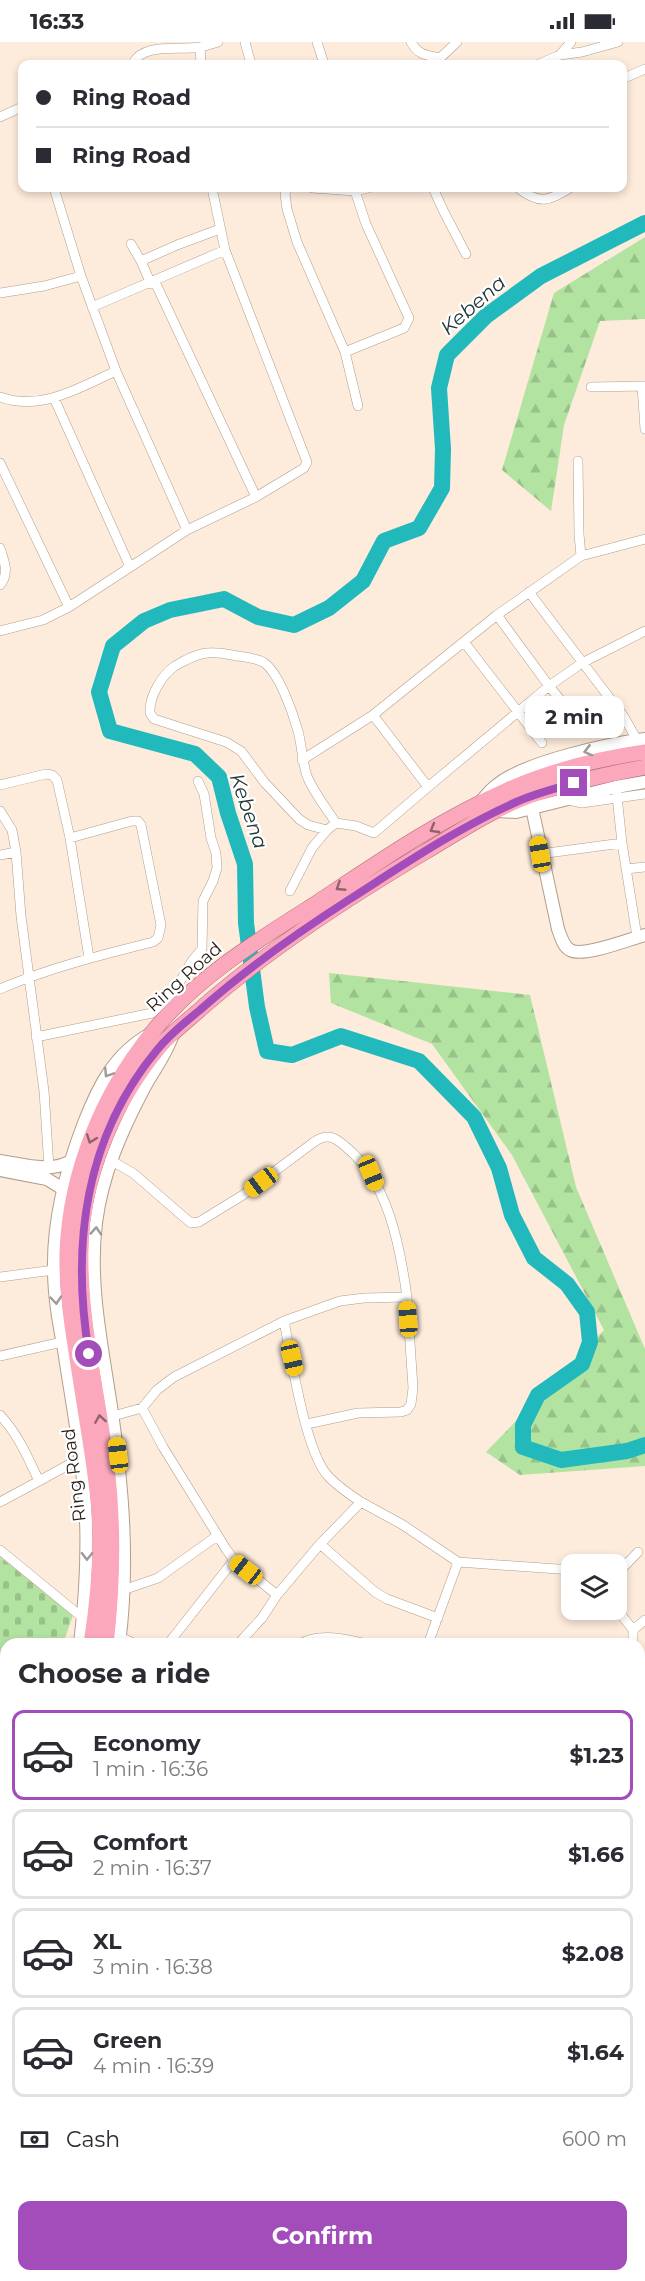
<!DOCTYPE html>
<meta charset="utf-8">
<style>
body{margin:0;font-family:Montserrat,sans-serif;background:#f2f2f3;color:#2b2b33;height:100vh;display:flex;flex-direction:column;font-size:22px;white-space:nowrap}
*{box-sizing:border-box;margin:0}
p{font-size:20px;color:#7c7c81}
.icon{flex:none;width:33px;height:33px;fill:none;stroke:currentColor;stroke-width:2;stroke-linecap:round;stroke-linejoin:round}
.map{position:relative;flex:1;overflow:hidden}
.sheet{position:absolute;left:0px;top:1596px;width:645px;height:644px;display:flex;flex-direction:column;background:#fff;border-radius:18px 18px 0 0;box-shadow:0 3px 9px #0003}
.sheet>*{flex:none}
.hud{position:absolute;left:18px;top:18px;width:609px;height:132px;border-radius:12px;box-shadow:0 3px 9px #0003;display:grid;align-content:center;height:132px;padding:0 18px;background:#fff}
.controls{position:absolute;left:561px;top:1512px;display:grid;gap:12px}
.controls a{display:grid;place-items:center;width:66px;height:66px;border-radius:12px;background:#fff;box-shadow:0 3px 9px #0003;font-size:30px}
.end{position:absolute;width:27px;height:27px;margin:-14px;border:8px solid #a34dba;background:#fff;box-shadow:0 0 0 3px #fff}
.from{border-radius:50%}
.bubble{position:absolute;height:42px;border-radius:12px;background:#fff;box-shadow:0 3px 9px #0003;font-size:20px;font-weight:700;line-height:42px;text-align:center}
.car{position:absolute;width:18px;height:36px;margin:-18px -9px;border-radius:8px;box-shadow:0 0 4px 2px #0007;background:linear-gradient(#f5c518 24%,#345 0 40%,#f5c518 0 76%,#345 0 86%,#f5c518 0)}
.hud b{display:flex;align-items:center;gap:21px;height:57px;font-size:22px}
.hud b+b{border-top:2px solid #e1e1e2}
.hud i{width:15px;height:15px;background:#2b2b33}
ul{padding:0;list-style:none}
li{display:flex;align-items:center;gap:18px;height:90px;margin:0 12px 9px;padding:0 6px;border:3px solid #e1e1e2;border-radius:12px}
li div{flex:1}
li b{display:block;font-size:22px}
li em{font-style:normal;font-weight:700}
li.on{border-color:#a34dba}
li>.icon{width:54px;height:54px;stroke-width:1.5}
h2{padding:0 18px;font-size:27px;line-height:72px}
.pay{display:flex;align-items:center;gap:15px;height:66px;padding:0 18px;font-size:22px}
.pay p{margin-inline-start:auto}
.button{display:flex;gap:12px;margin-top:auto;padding:12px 18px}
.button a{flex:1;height:69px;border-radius:12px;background:#a34dba;color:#fff;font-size:24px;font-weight:700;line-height:69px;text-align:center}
.status{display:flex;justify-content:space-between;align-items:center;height:42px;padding:0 30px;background:#fff;direction:ltr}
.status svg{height:16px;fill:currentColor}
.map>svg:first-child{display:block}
.forest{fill:url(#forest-firs)}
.cemetery{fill:url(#cemetery-stones)}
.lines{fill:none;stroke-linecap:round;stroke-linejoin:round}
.river{stroke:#21b9bc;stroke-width:16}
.minor-casing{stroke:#b29e8b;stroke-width:10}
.tertiary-casing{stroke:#b29e8b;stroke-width:14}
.trunk-casing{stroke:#b06978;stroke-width:16}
.minor{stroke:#fff;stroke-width:9}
.tertiary{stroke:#fff;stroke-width:12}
.trunk{stroke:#fba8bc;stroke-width:15}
.oneway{stroke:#9d9a97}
.oneway2{stroke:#90636a}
.route{stroke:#a34dba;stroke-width:8}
.labels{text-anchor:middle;stroke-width:4.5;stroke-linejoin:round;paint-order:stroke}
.street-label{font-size:18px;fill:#261e17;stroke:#fff}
.water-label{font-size:20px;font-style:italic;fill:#203838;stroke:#fff}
</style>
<div class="status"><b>16:33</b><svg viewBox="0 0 49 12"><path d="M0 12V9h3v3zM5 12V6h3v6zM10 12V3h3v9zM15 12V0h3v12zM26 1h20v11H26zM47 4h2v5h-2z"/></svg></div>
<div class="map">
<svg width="645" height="2239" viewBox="0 0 645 2239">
<defs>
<pattern id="forest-firs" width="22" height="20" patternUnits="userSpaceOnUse" patternTransform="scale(1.5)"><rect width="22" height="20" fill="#b2e3a1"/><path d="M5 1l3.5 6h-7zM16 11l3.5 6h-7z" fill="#99c28a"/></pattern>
<pattern id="cemetery-stones" width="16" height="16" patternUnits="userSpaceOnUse" patternTransform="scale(1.5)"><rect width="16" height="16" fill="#b2e3a1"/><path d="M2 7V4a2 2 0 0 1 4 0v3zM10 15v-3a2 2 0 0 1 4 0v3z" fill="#99c28a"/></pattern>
</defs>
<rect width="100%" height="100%" fill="#fdebdb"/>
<!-- forest -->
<path class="forest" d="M 645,195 L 645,277 L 600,279 L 564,383 L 551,469 L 502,428 L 554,251 Z
M 329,931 L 530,953 L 576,1145 L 645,1307 L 645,1424 L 520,1433 L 486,1410 L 604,1288 L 512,1113 L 432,1002 L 331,961 Z
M 645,1890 L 645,2028 L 639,2032 L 639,1891 Z
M 0,2133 L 6,2139 L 6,2234 L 131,2234 L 133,2239 L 0,2239 Z"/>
<!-- cemetery -->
<path class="cemetery" d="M 0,1515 L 73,1573 L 63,1602 L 6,1602 L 6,1799 L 0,1811 Z"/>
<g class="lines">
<!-- river -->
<path class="river" d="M 645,181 L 541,234 L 486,274 L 447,313 L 439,346 L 443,407 L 442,446 L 419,486 L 384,499 L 363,539 L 329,566 L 294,583 L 258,575 L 224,557 L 170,568 L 144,579 L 113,604 L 99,650 L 110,689 L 195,712 L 219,735 L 228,771 L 245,822 L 246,881 L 257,965 L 267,1009 L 292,1013 L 341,994 L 419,1019 L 474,1075 L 499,1126 L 512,1173 L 534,1216 L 567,1242 L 587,1270 L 590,1300 L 582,1322 L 538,1353 L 523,1383 L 523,1405 L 561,1418 L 627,1409 L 645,1403
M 639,1932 L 645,1933
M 577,2234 L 578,2239"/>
<!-- minor casing -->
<g class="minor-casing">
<path id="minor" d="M 245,0 L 251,22
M 317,0 L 324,22
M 411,0 C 418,13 426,13 440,16
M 200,5 L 201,22
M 560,13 L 582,10 L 618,0
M 440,16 L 457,0
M 133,22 C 142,0 179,9 200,5 C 206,4 212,2 218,0
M 539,22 L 560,13 L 571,0
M 622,37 L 645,27
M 0,75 L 22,65
M 54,146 L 81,234 L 116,329 L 187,488
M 287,146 L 285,152 L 287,167 L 297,200 L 345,310 L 358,364
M 312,146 L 355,149 L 368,146
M 433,146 L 444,170 L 466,212
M 518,146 C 540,163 548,159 570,146
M 131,202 L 141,219
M 155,240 L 256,455
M 151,242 L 141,219 L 177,203 L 220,187
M 0,251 L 44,244 L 81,234
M 92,265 L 225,208
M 345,310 L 404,286 L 409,276 L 366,182 L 355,149
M 642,344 L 645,387
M 591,345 L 645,344
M 0,355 C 41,370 80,345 116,329
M 54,356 L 130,525
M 578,419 L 579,492 L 581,514
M 0,421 L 69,565
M 0,506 C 4,519 10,531 0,543
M 529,550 L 624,675 L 637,698
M 497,573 L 549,644 L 586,689
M 0,589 L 43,578 L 69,565 L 187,488 L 256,455 L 304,426 L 307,420 L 225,208 L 212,146
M 464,600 L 542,701
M 373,673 L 428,745 L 549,644 L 582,621 L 645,589
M 302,718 L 373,673 L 497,573 L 581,514 L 645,497
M 0,743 L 46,732 L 52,733 L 57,738 L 70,796 L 89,916
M 616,745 L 622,801 L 637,895
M 568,758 L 582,761 L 645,752
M 0,769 L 12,788 L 16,810 L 21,874 L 44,1049 L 49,1126
M 336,781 C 326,766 314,751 307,734 C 302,719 302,704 298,689 C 293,671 279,630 263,620 C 254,615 241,615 232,613 C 207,608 197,611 175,624 C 162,633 149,654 150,671 L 154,677 L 226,700 L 241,709 L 265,741 L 299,777 L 308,783 L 327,788 L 336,781 L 356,784 L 374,791 L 428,745
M 540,812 L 622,801
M 0,813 L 16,810
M 626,827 L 645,825
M 290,849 L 312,806 L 327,788
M 0,947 C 49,926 101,913 153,900 L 158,896 L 161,883 L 141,783 L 138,779 L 132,779 L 70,796
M 36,995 L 152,971 L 175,948 L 192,919 L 202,907 L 203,859 L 213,839 L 217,826 L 216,811 L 211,796 L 204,752 L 198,739
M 110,1118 L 133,1131 L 185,1176 L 191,1181 L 199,1180 L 243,1153 L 314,1100 C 327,1091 335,1095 346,1105 C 388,1139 400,1204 407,1255 L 364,1256 L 340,1259 L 284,1279 L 174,1335 L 157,1348 L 142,1366
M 0,1235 L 54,1228
M 284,1279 C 291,1314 305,1409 328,1434 C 337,1444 349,1452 361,1460
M 0,1314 L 62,1300
M 0,1373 C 18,1392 28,1416 39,1439 L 81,1416
M 113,1374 L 142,1366 L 163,1405 L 226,1507 L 234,1518 L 277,1553 L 320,1502 L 361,1460 L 403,1483 L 458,1520 L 428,1602
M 307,1382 L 358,1371 L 401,1370 L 407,1368 L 411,1362 L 413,1346 L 407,1255
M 0,1460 L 39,1439
M 320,1502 L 375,1550 L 387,1557 L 438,1576
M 0,1508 L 83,1576
M 458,1520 L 572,1528
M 616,1533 L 638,1510
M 123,1548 L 158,1536 L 217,1494
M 616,1566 L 633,1588 L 633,1602
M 633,1588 L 645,1578
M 120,1595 L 136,1602
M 168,1602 L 234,1518
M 238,1602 L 262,1576 L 277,1553
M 300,1602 C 319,1590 347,1597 367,1602
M 6,1915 L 4,1930 L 6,1937
M 476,2234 L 479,2239"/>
</g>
<!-- tertiary casing -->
<g class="tertiary-casing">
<path id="tertiary" d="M 483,757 C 487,753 491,747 496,744 C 523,720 608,702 645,697
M 532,766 L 558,887 C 561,895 563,904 570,908 C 583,916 629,897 645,893
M 497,769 L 516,770 L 616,745 L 645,740
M 0,1119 C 22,1122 49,1131 69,1120
M 0,1128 L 47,1137 L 63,1147
M 80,1602 C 86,1551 89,1499 84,1448 C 80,1401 71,1355 64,1308 C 59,1282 54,1255 54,1227 C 53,1177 66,1128 84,1081 C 98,1045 114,1012 150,992
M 119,1602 C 129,1524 123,1448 112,1371 C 103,1308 88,1244 96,1181 C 102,1133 121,1090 143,1048 C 153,1029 166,1013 173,992
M 0,1818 L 6,1807
M 0,1890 L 6,1882"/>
</g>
<!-- trunk casing -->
<g class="trunk-casing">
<path id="trunk" d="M 91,1602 C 98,1558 102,1513 99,1469 C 96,1429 88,1388 82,1348 C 75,1302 66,1257 67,1210 C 70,1131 102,1053 151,992 C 193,938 255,900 312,864 C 374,823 437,779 505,749 C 549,729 597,717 645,710
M 106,1602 C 113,1542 114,1483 107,1424 C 98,1351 79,1279 81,1205 C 83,1135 113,1062 157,1008 C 170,991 189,978 205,963 C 272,905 348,856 425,810 C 459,790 496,765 535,752 C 571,740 608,732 645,725
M 0,1842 L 6,1832
M 0,1866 L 6,1858"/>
</g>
<!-- minor -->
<use href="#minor" class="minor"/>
<!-- tertiary -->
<use href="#tertiary" class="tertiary"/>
<!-- trunk -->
<use href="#trunk" class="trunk"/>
</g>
<!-- one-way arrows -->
<defs><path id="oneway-chevron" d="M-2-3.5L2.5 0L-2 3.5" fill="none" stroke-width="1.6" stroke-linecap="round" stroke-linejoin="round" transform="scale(1.5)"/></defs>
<g class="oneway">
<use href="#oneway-chevron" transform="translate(588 709) rotate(166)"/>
<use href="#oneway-chevron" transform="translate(108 1031) rotate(123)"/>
<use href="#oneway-chevron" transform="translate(96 1189) rotate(-86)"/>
<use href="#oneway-chevron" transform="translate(56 1258) rotate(85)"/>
<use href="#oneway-chevron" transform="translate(87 1514) rotate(91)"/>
</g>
<g class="oneway2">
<use href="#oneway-chevron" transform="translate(434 787) rotate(150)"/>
<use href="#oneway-chevron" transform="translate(340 845) rotate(147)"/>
<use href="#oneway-chevron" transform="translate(91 1097) rotate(110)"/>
<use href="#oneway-chevron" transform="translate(100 1377) rotate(-99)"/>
</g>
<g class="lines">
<!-- route -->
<path class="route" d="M 89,1312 C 71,1203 85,1095 157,1008 C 169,993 185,980 200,968 C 247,926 297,891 350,857 C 403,823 456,787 514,761 C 533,752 554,747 574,741"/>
</g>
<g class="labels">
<!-- street labels -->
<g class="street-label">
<text transform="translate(184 935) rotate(-42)" y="6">Ring Road</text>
<text transform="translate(74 1433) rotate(-97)" y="6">Ring Road</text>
</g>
<!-- water labels -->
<g class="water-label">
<text transform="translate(473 263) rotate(-41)" y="7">Kebena</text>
<text transform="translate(249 769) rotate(71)" y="7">Kebena</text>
</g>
</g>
</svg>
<div class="controls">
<a><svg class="icon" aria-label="layers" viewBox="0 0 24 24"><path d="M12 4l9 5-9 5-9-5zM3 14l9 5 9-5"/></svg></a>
</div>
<i class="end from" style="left:89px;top:1312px"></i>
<i class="end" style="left:574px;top:741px"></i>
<div class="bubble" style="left:525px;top:654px;width:99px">2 min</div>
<i class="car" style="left:540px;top:812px;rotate:350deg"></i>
<i class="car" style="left:371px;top:1131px;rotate:158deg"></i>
<i class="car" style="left:261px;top:1140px;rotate:233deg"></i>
<i class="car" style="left:408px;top:1277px;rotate:356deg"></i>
<i class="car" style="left:292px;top:1316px;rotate:167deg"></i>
<i class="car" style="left:118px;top:1413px;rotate:353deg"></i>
<i class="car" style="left:246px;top:1528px;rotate:308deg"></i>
<div class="hud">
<b><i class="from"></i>Ring Road</b>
<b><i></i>Ring Road</b>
</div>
<section class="sheet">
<h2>Choose a ride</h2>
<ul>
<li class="on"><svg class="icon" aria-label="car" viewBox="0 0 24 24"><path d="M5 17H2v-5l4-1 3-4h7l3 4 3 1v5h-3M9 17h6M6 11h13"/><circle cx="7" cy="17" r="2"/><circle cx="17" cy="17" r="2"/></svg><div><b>Economy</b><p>1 min · 16:36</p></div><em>$1.23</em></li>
<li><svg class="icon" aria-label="car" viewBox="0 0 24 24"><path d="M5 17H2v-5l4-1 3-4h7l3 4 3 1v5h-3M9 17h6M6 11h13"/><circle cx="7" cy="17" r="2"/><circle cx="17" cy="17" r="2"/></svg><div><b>Comfort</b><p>2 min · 16:37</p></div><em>$1.66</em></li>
<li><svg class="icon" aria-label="car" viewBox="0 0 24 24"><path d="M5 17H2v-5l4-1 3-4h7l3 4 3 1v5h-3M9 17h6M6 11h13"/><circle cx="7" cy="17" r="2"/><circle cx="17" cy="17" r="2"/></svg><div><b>XL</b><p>3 min · 16:38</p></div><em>$2.08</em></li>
<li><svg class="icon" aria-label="car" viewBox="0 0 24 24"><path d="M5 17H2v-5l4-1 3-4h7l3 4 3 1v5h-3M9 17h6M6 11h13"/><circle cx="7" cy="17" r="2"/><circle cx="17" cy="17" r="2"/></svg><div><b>Green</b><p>4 min · 16:39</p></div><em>$1.64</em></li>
</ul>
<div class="pay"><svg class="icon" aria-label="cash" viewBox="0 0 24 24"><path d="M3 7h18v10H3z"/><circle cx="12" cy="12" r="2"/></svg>Cash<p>600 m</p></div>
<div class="button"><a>Confirm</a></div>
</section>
</div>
